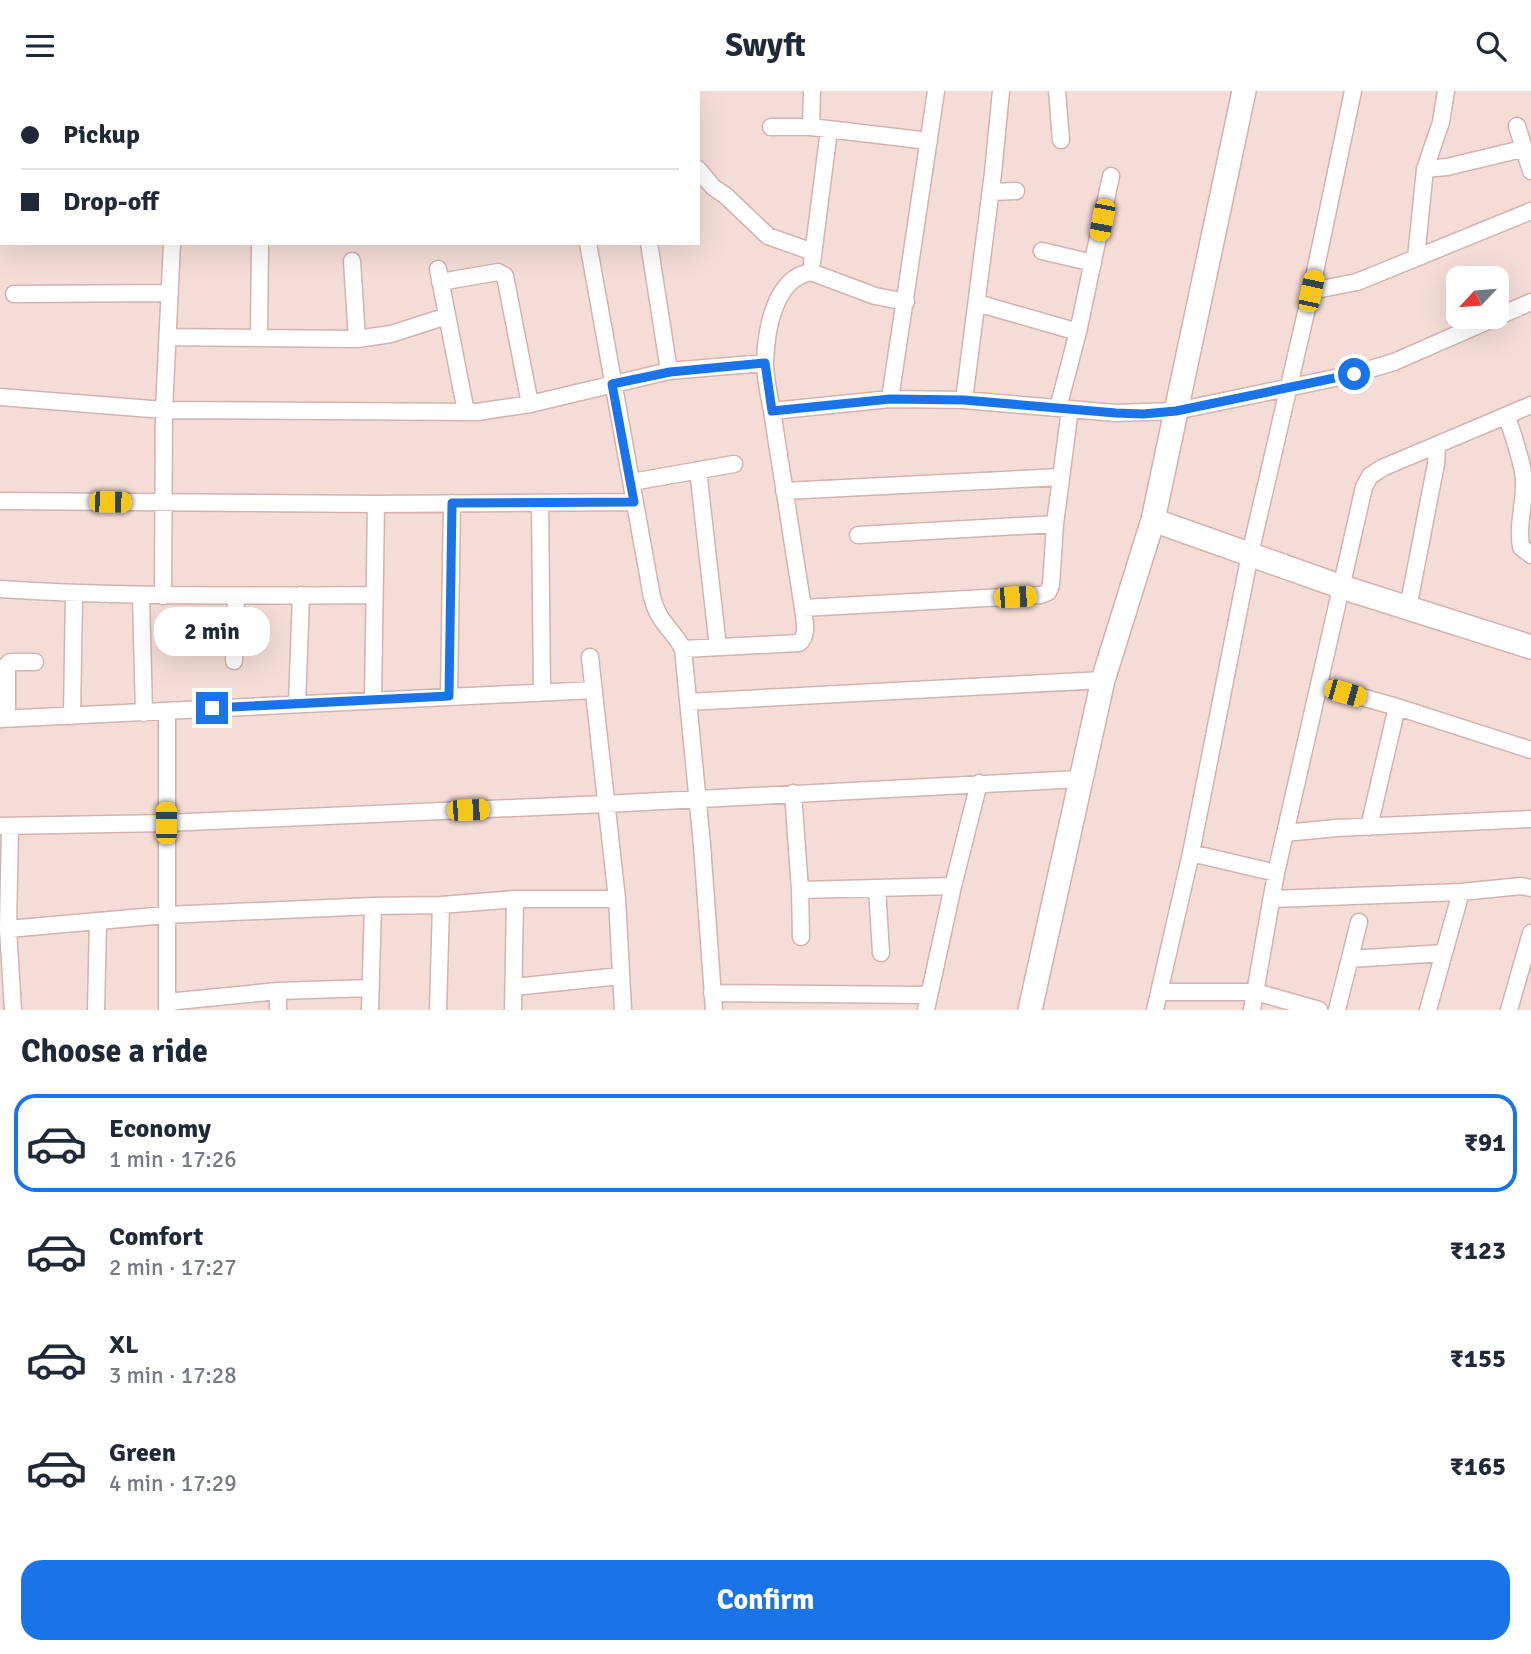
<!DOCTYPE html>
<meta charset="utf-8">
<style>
body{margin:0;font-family:Signika,sans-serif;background:#f6f6f7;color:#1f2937;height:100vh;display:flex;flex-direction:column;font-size:26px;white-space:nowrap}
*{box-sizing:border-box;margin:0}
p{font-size:23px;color:#747a83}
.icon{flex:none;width:38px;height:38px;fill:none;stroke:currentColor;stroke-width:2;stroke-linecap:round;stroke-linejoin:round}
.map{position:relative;height:919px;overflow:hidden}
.details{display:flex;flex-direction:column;background:#fff;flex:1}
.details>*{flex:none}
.top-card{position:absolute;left:0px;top:0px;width:700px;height:154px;box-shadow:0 7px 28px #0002;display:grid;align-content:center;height:154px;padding:0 21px;background:#fff}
.needle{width:46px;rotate:244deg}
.buttons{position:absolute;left:1446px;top:175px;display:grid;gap:14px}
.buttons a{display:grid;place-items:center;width:63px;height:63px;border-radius:14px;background:#fff;box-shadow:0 7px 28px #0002;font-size:35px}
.end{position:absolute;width:32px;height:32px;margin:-16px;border:9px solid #1a73e8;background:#fff;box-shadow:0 0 0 4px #fff}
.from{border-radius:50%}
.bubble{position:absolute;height:49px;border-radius:21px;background:#fff;box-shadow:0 7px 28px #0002;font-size:23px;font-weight:700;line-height:49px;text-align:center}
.car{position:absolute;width:21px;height:42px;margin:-21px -10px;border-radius:9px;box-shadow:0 0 5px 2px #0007;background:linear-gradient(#f5c518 24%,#345 0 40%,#f5c518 0 76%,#345 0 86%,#f5c518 0)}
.top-card b{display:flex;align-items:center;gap:24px;height:66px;font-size:26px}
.top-card b+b{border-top:2px solid #e0e1e3}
.top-card i{width:18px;height:18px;background:#1f2937}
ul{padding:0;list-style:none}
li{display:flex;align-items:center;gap:21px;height:98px;margin:0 14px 10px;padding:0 7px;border:4px solid transparent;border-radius:21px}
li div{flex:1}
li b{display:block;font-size:26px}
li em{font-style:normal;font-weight:700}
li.on{border-color:#1a73e8}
li>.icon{width:63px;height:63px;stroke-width:1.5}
h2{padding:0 21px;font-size:32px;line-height:84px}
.cta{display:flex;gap:14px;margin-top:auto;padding:14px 21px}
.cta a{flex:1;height:80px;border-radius:21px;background:#1a73e8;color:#fff;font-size:28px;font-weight:700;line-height:80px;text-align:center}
header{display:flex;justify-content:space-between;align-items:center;height:91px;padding:0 21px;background:#fff;font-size:32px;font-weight:700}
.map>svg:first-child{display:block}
.residential{fill:#f5dcd6;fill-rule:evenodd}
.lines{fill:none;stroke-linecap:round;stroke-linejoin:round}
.street-casing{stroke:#d2b3b0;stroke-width:19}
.secondary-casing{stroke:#d5b0ad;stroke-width:26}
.street{stroke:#fff;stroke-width:16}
.secondary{stroke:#fff;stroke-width:23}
.route{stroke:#1a73e8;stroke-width:9}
</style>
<header><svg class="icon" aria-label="menu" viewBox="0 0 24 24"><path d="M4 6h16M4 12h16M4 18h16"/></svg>Swyft<svg class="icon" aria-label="search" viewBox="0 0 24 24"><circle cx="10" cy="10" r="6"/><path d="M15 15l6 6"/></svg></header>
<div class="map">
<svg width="1531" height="919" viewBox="0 0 1531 919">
<rect width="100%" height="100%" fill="#fceae4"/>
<!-- residential -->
<path class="residential" d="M 0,0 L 1531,0 L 1531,919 L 0,919 ZM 2,2 L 698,2 L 698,152 L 2,152 ZM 1458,187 L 1496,187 L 1496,226 L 1458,226 Z"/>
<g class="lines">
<!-- street casing -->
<g class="street-casing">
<path id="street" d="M 171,0 L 171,2
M 578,0 L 579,2
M 675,0 L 675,2
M 1057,0 L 1061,49
M 406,2 L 443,0
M 0,13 L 2,13
M 1517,35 L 1531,80
M 771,36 L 811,36 L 929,50
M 811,36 L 812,0
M 698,78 L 713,96 L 726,105 L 768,145 L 813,161
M 1425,78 L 1447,76 L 1522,58
M 991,101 L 1016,100
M 0,107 L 2,107
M 588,152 L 652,506 C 659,533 672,537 683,558 L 702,754 L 714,919
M 649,152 L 669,280
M 1042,160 L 1093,172
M 1416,167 L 1425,78 L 1441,31 L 1446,0
M 352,170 L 357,248
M 812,172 L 829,39
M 438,178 L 466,321
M 440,191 L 498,181 L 505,185 L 530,313
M 1311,200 L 1357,191 L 1531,120
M 14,203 L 170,202
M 977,212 L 1078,241
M 168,246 L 357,248 L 391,243 L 447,225
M 259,246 L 260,152
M 0,306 L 164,319 L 477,321 L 530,313 L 669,280 L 765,272
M 890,308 L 936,0
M 964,309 L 993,82 L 1001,0
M 1058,317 L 1078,241 L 1111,85
M 772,320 C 769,304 765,288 765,271 C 766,240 774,187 811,181 L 875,205 L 906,211
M 1507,325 C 1513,346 1522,367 1524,389 C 1525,412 1517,434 1521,456 L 1531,464
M 698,379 L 718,556
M 632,391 L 734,373
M 784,400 L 1061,386
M 0,410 L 376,413 L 634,411
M 540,412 L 542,601
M 858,444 L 1055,433
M 0,498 C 125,506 249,505 374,504
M 141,504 L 144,622
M 163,505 L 164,319 L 172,152
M 803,517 L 1041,504 L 1048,501 L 1051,494 L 1055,433 L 1070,318
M 1408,517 L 1436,373 L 1437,355
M 683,558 L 799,552 C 809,544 804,529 803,517 L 772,320 L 890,308 L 964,309 L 1116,322 L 1176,320 L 1354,283 L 1394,271 L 1531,211
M 590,566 L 617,808 L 623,919
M 234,570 L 236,505
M 1319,594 L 1397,616 L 1531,659
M 449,605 L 452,412
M 373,610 L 376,413
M 688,611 L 1103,589
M 297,613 L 301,504
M 167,621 L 167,919
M 72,625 L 74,503
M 7,627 L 7,574 L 10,571 L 35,571
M 0,628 L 594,599
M 793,702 L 800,799 L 953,795
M 0,735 L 166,732 L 605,713 L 1080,688
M 10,735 L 8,838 L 13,919
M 1369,736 L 1397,616
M 1285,742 L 1336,737 L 1531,728
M 1191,762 L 1276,782
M 877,797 L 881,862
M 800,799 L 801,846
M 1272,808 L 1461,801 L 1521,795 L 1531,797
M 8,838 L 166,824 L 373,815 L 441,814 L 515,808 L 617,808
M 1350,868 L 1444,862
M 514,896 L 620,885
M 1159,901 L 1256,901 L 1319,919
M 712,902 L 929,904
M 167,911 L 278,900 L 371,897
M 96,919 L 98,830
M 278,919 L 278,900
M 370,919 L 373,815
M 438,919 L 441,814
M 513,919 L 515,808
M 926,919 L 953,795 L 979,692
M 1155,919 L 1191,762 L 1250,463 L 1311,200 L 1353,0
M 1252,919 L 1276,782 L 1364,396 L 1370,385 L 1382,377 L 1531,314
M 1337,919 L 1359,831
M 1428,919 L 1461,801
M 1509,919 L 1531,842"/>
</g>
<!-- secondary casing -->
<g class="secondary-casing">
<path id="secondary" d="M 1153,429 L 1342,496 L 1531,556
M 1030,919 L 1103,589 L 1153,429 L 1244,0"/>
</g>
<!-- street -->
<use href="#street" class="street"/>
<!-- secondary -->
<use href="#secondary" class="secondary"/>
</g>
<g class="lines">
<!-- route -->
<path class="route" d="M 212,617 L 449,605 L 452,412 L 634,411 L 612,293 L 670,281 L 765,272 L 772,320 L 890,308 L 964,309 L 1116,322 L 1143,323 L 1176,320 L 1354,283"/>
</g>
</svg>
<div class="buttons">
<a><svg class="needle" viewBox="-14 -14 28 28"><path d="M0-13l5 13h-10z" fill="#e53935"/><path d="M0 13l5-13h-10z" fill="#747a83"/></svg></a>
</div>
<i class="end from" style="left:1354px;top:283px"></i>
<i class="end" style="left:212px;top:617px"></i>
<div class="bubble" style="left:154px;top:516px;width:116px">2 min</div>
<i class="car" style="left:1102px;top:129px;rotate:191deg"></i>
<i class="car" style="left:1311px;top:200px;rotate:12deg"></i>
<i class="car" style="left:110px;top:411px;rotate:91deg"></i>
<i class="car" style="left:1015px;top:506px;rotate:87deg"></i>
<i class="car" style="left:1345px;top:602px;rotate:106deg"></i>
<i class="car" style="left:468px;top:719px;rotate:88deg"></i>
<i class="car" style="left:166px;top:732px;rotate:0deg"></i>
<div class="top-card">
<b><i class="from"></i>Pickup</b>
<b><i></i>Drop-off</b>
</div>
</div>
<section class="details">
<h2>Choose a ride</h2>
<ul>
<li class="on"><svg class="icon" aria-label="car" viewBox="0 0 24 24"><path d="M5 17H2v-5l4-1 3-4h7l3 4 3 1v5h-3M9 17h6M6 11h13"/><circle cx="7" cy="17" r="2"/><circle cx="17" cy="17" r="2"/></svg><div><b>Economy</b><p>1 min · 17:26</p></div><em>₹91</em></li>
<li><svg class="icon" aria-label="car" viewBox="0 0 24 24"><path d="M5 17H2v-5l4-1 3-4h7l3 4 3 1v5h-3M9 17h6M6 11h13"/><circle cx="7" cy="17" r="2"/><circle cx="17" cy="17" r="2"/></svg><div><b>Comfort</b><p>2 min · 17:27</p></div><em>₹123</em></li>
<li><svg class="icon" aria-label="car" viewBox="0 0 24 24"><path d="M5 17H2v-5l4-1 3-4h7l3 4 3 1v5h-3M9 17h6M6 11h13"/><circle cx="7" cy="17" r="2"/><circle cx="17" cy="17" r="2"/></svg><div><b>XL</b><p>3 min · 17:28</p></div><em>₹155</em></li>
<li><svg class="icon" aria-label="car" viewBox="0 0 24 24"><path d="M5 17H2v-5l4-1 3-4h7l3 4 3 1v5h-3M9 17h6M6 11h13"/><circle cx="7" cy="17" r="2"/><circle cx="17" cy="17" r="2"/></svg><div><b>Green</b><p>4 min · 17:29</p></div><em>₹165</em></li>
</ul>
<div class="cta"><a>Confirm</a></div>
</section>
